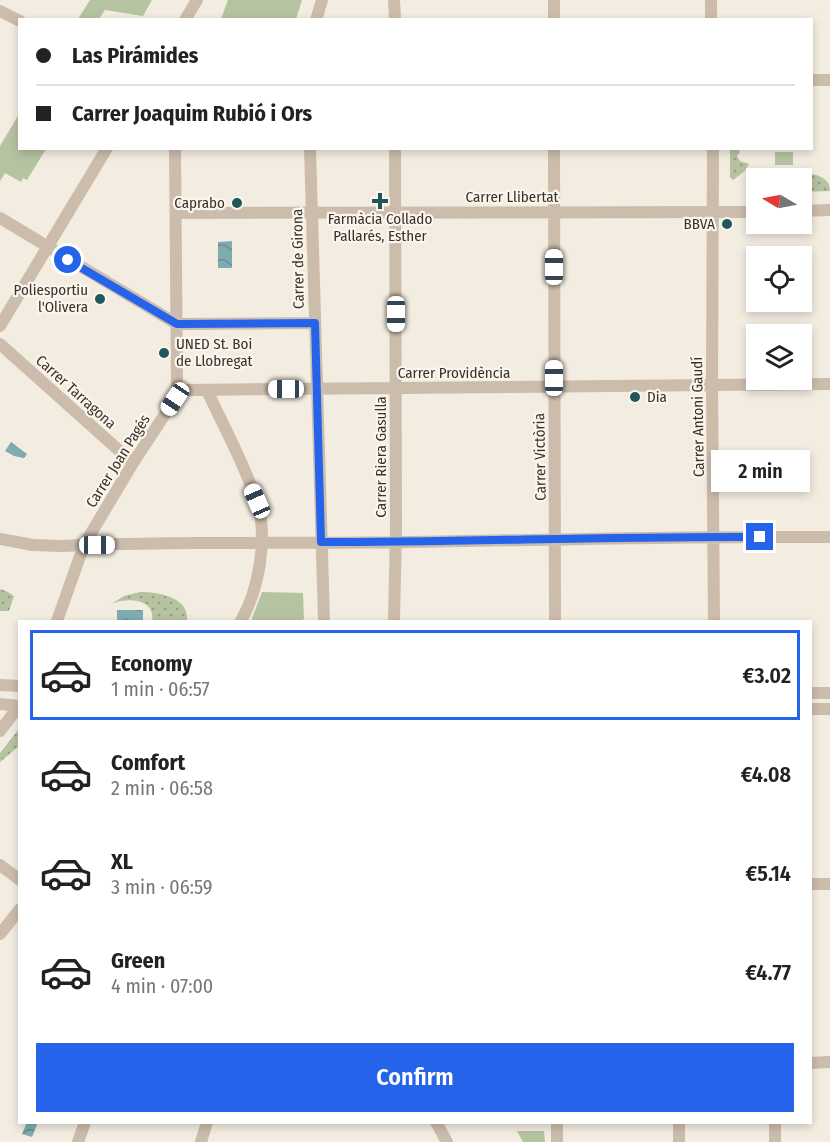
<!DOCTYPE html>
<meta charset="utf-8">
<style>
body{margin:0;font-family:"Fira Sans Condensed",sans-serif;background:#f6f6f6;color:#222;height:100vh;display:flex;flex-direction:column;font-size:22px;white-space:nowrap}
*{box-sizing:border-box;margin:0}
p{font-size:20px;color:#767676}
.icon{flex:none;width:33px;height:33px;fill:none;stroke:currentColor;stroke-width:2;stroke-linecap:round;stroke-linejoin:round}
.map{position:relative;flex:1;overflow:hidden}
.drawer{position:absolute;left:18px;top:620px;width:794px;height:504px;display:flex;flex-direction:column;background:#fff;border-radius:0px;box-shadow:0 3px 9px #0003}
.drawer>*{flex:none}
.hud{position:absolute;left:18px;top:18px;width:795px;height:132px;border-radius:0px;box-shadow:0 3px 9px #0003;display:grid;align-content:center;height:132px;padding:0 18px;background:#fff}
.needle{width:39px;rotate:280deg}
.tools{position:absolute;left:746px;top:168px;display:grid;gap:12px}
.tools a{display:grid;place-items:center;width:66px;height:66px;border-radius:0px;background:#fff;box-shadow:0 3px 9px #0003;font-size:30px}
.end{position:absolute;width:27px;height:27px;margin:-14px;border:8px solid #2563eb;background:#fff;box-shadow:0 0 0 3px #fff}
.from{border-radius:50%}
.bubble{position:absolute;height:42px;border-radius:0px;background:#fff;box-shadow:0 3px 9px #0003;font-size:20px;font-weight:600;line-height:42px;text-align:center}
.car{position:absolute;width:18px;height:36px;margin:-18px -9px;border-radius:8px;box-shadow:0 0 4px 2px #0007;background:linear-gradient(#fff 24%,#345 0 40%,#fff 0 76%,#345 0 86%,#fff 0)}
.hud b{display:flex;align-items:center;gap:21px;height:57px;font-size:22px}
.hud b+b{border-top:2px solid #e0e0e0}
.hud i{width:15px;height:15px;background:#222}
ul{padding:10px 0 0;list-style:none}
li{display:flex;align-items:center;gap:18px;height:90px;margin:0 12px 9px;padding:0 6px;border:3px solid transparent;border-radius:0px}
li div{flex:1}
li b{display:block;font-size:22px}
li em{font-style:normal;font-weight:600}
li.on{border-color:#2563eb}
li>.icon{width:54px;height:54px;stroke-width:1.5}
.cta{display:flex;gap:12px;margin-top:auto;padding:12px 18px}
.cta a{flex:1;height:69px;border-radius:0px;background:#2563eb;color:#fff;font-size:24px;font-weight:600;line-height:69px;text-align:center}
.map>svg:first-child{display:block}
.grass{fill:url(#grass-dots)}
.park{fill:#b6c3a1}
.water{fill:url(#water-waves)}
.lines{fill:none;stroke-linecap:round;stroke-linejoin:round}
.minor{stroke:#ccbcac;stroke-width:12}
.route{stroke:#2563eb;stroke-width:8}
.poi-dot{fill:#20565c;stroke:#fbf5ee;stroke-width:2}
.labels{text-anchor:middle;stroke-width:4.5;stroke-linejoin:round;paint-order:stroke}
.street-label{font-size:15px;fill:#3a312b;stroke:#fbf5ee}
.poi-label{font-size:15px;fill:#3a312b;stroke:#fbf5ee;text-anchor:end}
</style>
<div class="map">
<svg width="830" height="1142" viewBox="0 0 830 1142">
<defs>
<pattern id="grass-dots" width="8" height="8" patternUnits="userSpaceOnUse" patternTransform="scale(1.5)"><rect width="8" height="8" fill="#b6c3a1"/><path d="M2 2h.1M6 6h.1" fill="none" stroke="#959f83" stroke-width="1.8" stroke-linecap="round"/></pattern>
<pattern id="water-waves" width="16" height="10" patternUnits="userSpaceOnUse" patternTransform="scale(1.5)"><rect width="16" height="10" fill="#80acb1"/><path d="M0 5q4-4 8 0t8 0" fill="none" stroke="#6a8d90"/></pattern>
</defs>
<rect width="100%" height="100%" fill="#f3ece1"/>
<!-- grass -->
<path class="grass" d="M 730,149 L 738,149 L 740,152 L 737,156 L 740,161 L 749,164 L 745,171 L 733,180 L 730,177 Z
M 806,174 C 818,174 830,178 830,191 L 801,192 L 801,178 L 797,178 Z
M 0,589 L 6,591 L 14,596 L 9,611 L 0,611 Z
M 140,592 C 158,592 190,597 187,621 L 152,621 C 156,598 126,597 111,604 L 124,596 Z
M 19,729 L 19,746 L 0,762 L 0,753 Z"/>
<!-- park -->
<path class="park" d="M 90,0 L 152,0 L 143,16 L 105,10 L 99,19 L 78,19 Z
M 228,0 L 302,0 L 296,19 L 221,19 Z
M 19,114 L 20,148 L 46,149 L 27,180 L 23,178 L 21,182 L 5,173 L 0,181 L 0,146 Z
M 775,152 L 793,152 L 793,165 L 775,165 Z
M 262,592 L 303,593 L 304,619 L 299,621 L 251,621 Z
M 517,1131 L 544,1131 L 545,1142 L 523,1142 Z"/>
<!-- water -->
<path class="water" d="M 232,241 L 232,268 L 218,268 L 218,242 Z
M 11,442 L 27,454 L 24,458 L 14,456 L 5,451 Z
M 117,610 L 143,610 L 143,621 L 117,621 Z
M 27,1122 L 38,1122 L 32,1137 L 22,1134 Z"/>
<g class="lines">
<!-- minor -->
<path class="minor" d="M 394,0 L 395,20
M 554,0 L 554,20
M 711,0 L 711,20
M 0,11 L 20,21
M 185,20 L 197,0
M 316,20 L 322,0
M 812,80 L 830,80
M 175,148 L 177,388 L 180,393
M 310,148 L 324,621
M 554,148 L 555,621
M 713,148 L 712,385 L 714,621
M 801,211 L 830,210
M 176,213 L 756,212
M 0,218 L 177,324 L 315,323
M 0,326 L 107,148
M 0,344 L 133,463
M 207,390 C 223,426 244,462 256,500 C 269,535 259,589 241,621
M 0,539 L 33,545 L 61,546 C 176,541 291,544 407,542 C 548,540 689,536 830,537
M 57,621 L 84,545 L 133,463 L 175,399 L 186,390 L 830,384
M 394,621 L 396,530 L 395,148
M 0,685 L 20,686
M 810,693 L 830,693
M 0,704 L 20,706
M 810,709 L 830,709
M 0,731 L 19,706
M 0,865 L 20,880
M 810,884 L 830,884
M 0,934 L 20,909
M 810,1063 L 830,1062
M 436,1122 L 447,1142
M 557,1122 L 557,1142
M 679,1122 L 679,1142
M 775,1122 L 775,1142
M 78,1142 L 85,1122
M 201,1142 L 207,1122"/>
</g>
<g class="lines">
<!-- route -->
<path class="route" d="M 68,260 L 177,324 L 315,323 L 321,542 C 468,542 614,536 760,537"/>
</g>
<!-- markers -->
<g class="poi-dot">
<path d="M377 192h6v6h6v6h-6v6h-6v-6h-6v-6h6z"/>
<circle cx="237" cy="203" r="6"/>
<circle cx="727" cy="224" r="6"/>
<circle cx="100" cy="299" r="6"/>
<circle cx="164" cy="353" r="6"/>
<circle cx="635" cy="397" r="6"/>
</g>
<g class="labels">
<!-- street labels -->
<g class="street-label">
<text x="512" y="202">Carrer Llibertat</text>
<text transform="translate(298 259) rotate(-91)" y="5">Carrer de Girona</text>
<text x="454" y="378">Carrer Providència</text>
<text transform="translate(76 392) rotate(42)" y="5">Carrer Tarragona</text>
<text transform="translate(698 417) rotate(-91)" y="5">Carrer Antoni Gaudí</text>
<text transform="translate(381 457) rotate(-90)" y="5">Carrer Riera Gasulla</text>
<text transform="translate(540 457) rotate(-91)" y="5">Carrer Victòria</text>
<text transform="translate(118 461) rotate(-58)" y="5">Carrer Joan Pagés</text>
</g>
<!-- poi labels -->
<g class="poi-label">
<text x="225" y="208">Caprabo</text>
<text x="380" y="224" text-anchor="middle">Farmàcia Collado<tspan x="380" dy="17">Pallarés, Esther</tspan></text>
<text x="715" y="229">BBVA</text>
<text x="88" y="295">Poliesportiu<tspan x="88" dy="17">l'Olivera</tspan></text>
<text x="176" y="349" text-anchor="start">UNED St. Boi<tspan x="176" dy="17">de Llobregat</tspan></text>
<text x="647" y="402" text-anchor="start">Dia</text>
</g>
</g>
</svg>
<div class="tools">
<a><svg class="needle" viewBox="-14 -14 28 28"><path d="M0-13l5 13h-10z" fill="#e53935"/><path d="M0 13l5-13h-10z" fill="#767676"/></svg></a>
<a><svg class="icon" aria-label="locate" viewBox="0 0 24 24"><circle cx="12" cy="12" r="6"/><path d="M12 2v4M12 18v4M2 12h4M18 12h4"/></svg></a>
<a><svg class="icon" aria-label="layers" viewBox="0 0 24 24"><path d="M12 4l9 5-9 5-9-5zM3 14l9 5 9-5"/></svg></a>
</div>
<i class="end from" style="left:68px;top:260px"></i>
<i class="end" style="left:760px;top:537px"></i>
<div class="bubble" style="left:711px;top:450px;width:99px">2 min</div>
<i class="car" style="left:554px;top:267px;rotate:0deg"></i>
<i class="car" style="left:396px;top:314px;rotate:180deg"></i>
<i class="car" style="left:554px;top:378px;rotate:0deg"></i>
<i class="car" style="left:286px;top:389px;rotate:270deg"></i>
<i class="car" style="left:175px;top:399px;rotate:214deg"></i>
<i class="car" style="left:257px;top:501px;rotate:336deg"></i>
<i class="car" style="left:97px;top:545px;rotate:90deg"></i>
<div class="hud">
<b><i class="from"></i>Las Pirámides</b>
<b><i></i>Carrer Joaquim Rubió i Ors</b>
</div>
<section class="drawer">
<ul>
<li class="on"><svg class="icon" aria-label="car" viewBox="0 0 24 24"><path d="M5 17H2v-5l4-1 3-4h7l3 4 3 1v5h-3M9 17h6M6 11h13"/><circle cx="7" cy="17" r="2"/><circle cx="17" cy="17" r="2"/></svg><div><b>Economy</b><p>1 min · 06:57</p></div><em>€3.02</em></li>
<li><svg class="icon" aria-label="car" viewBox="0 0 24 24"><path d="M5 17H2v-5l4-1 3-4h7l3 4 3 1v5h-3M9 17h6M6 11h13"/><circle cx="7" cy="17" r="2"/><circle cx="17" cy="17" r="2"/></svg><div><b>Comfort</b><p>2 min · 06:58</p></div><em>€4.08</em></li>
<li><svg class="icon" aria-label="car" viewBox="0 0 24 24"><path d="M5 17H2v-5l4-1 3-4h7l3 4 3 1v5h-3M9 17h6M6 11h13"/><circle cx="7" cy="17" r="2"/><circle cx="17" cy="17" r="2"/></svg><div><b>XL</b><p>3 min · 06:59</p></div><em>€5.14</em></li>
<li><svg class="icon" aria-label="car" viewBox="0 0 24 24"><path d="M5 17H2v-5l4-1 3-4h7l3 4 3 1v5h-3M9 17h6M6 11h13"/><circle cx="7" cy="17" r="2"/><circle cx="17" cy="17" r="2"/></svg><div><b>Green</b><p>4 min · 07:00</p></div><em>€4.77</em></li>
</ul>
<div class="cta"><a>Confirm</a></div>
</section>
</div>
